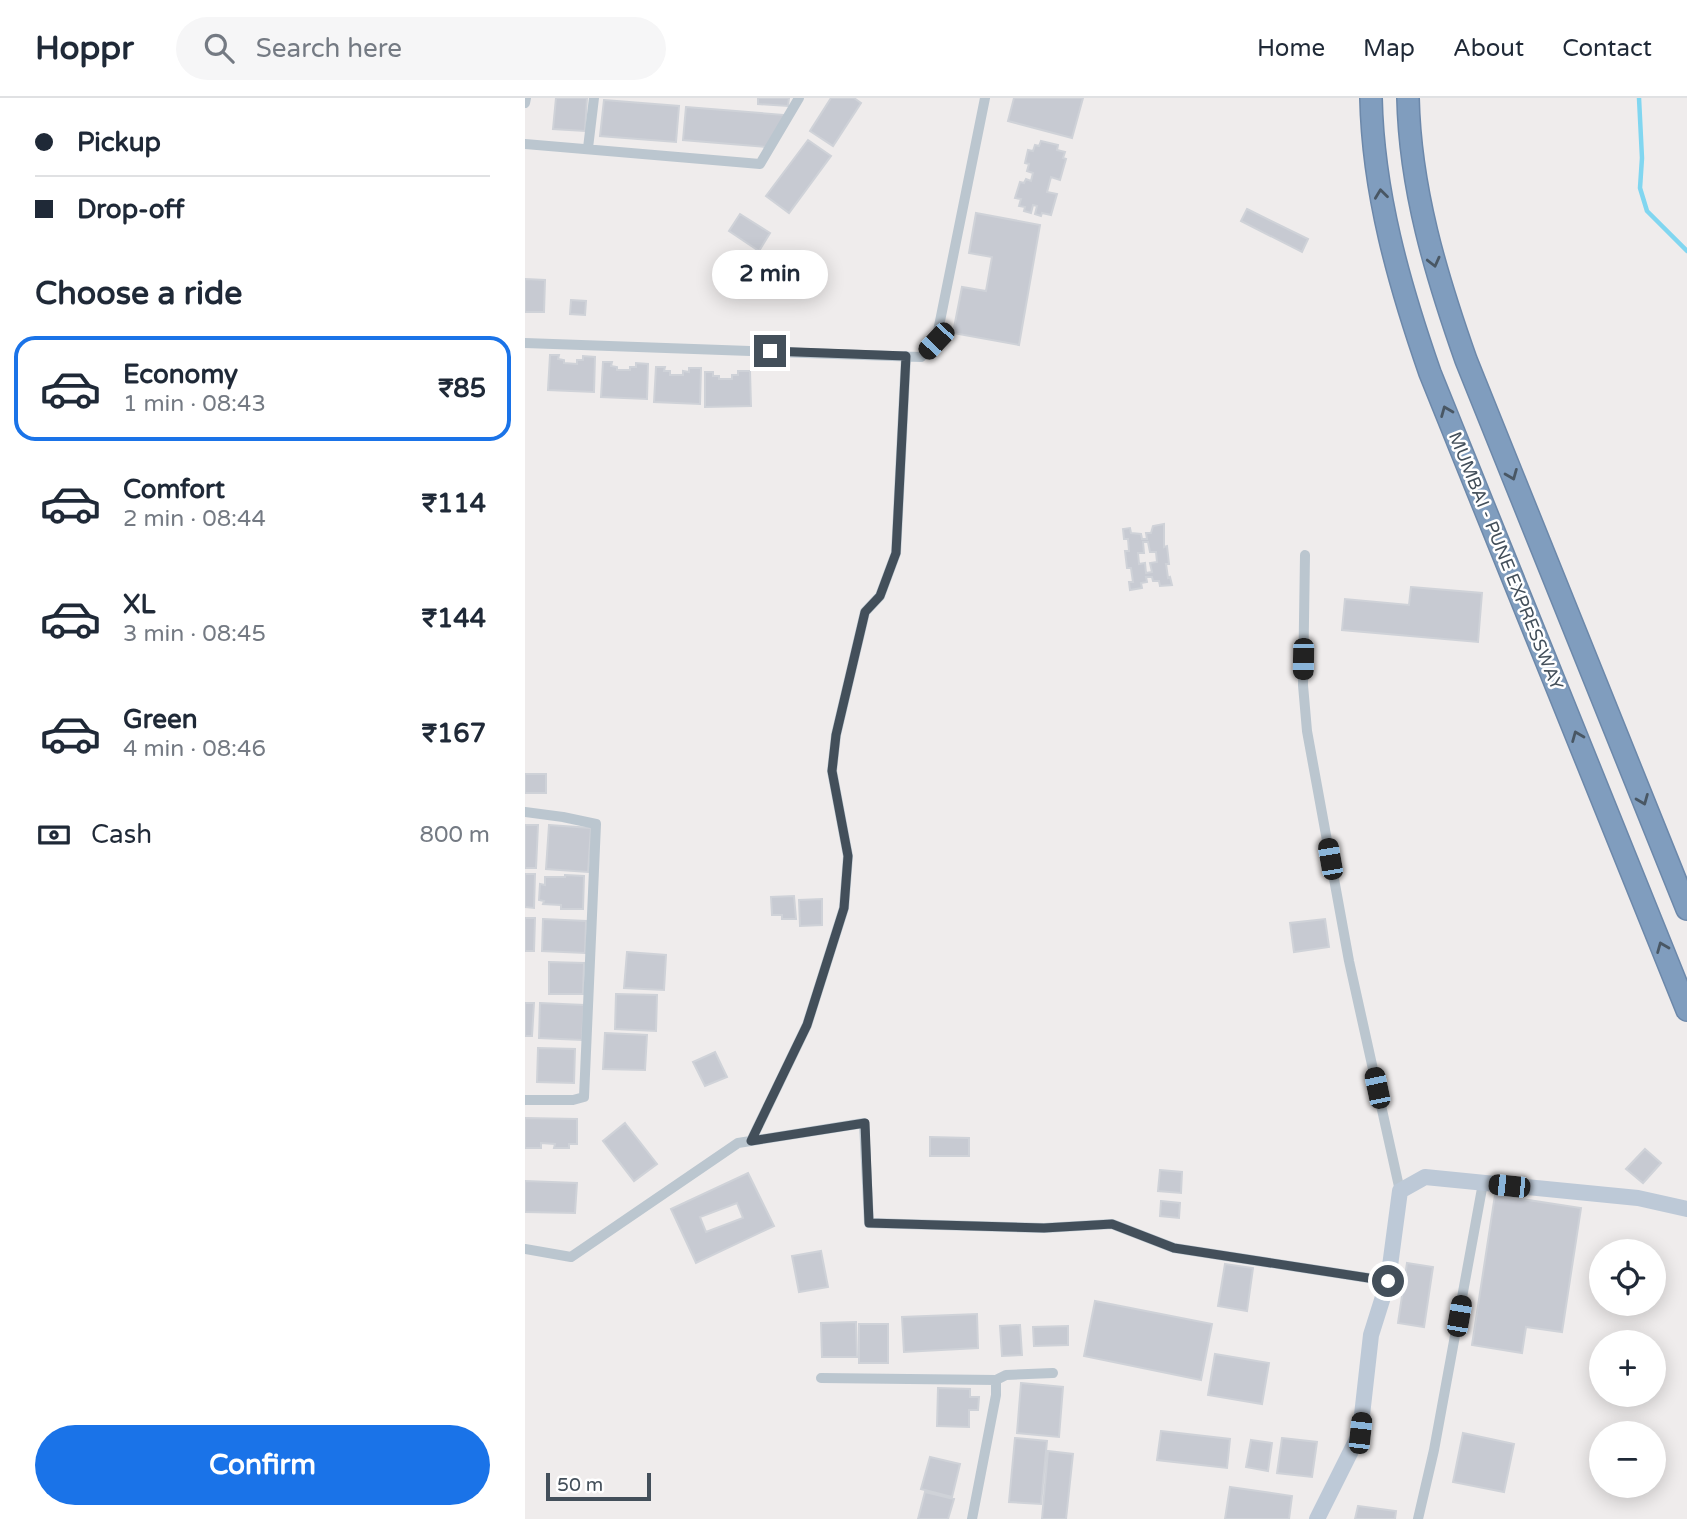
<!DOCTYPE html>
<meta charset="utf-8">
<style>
body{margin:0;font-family:"Varela Round",sans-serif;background:#f6f6f7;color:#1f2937;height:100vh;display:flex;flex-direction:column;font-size:26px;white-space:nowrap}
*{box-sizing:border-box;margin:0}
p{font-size:23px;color:#747a83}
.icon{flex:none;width:38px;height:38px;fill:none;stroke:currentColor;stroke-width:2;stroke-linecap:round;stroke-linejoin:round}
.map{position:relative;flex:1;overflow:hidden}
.sheet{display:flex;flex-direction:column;background:#fff;width:525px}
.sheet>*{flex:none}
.hud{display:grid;align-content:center;height:154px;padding:0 35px;background:#fff}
.fabs{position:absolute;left:1064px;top:1141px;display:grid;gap:14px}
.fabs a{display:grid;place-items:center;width:77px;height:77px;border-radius:50%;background:#fff;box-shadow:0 4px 18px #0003;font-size:35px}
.scale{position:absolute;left:21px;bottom:18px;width:105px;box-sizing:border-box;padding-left:7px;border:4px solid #434f5a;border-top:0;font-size:19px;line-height:24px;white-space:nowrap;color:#434f5a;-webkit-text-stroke:5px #fff;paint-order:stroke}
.end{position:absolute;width:32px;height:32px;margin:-16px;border:9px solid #434f5a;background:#fff;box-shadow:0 0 0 4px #fff}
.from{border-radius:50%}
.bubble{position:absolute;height:49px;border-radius:24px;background:#fff;box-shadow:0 4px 18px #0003;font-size:23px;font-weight:800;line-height:49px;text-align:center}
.car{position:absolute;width:21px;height:42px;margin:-21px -10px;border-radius:9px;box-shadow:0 0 5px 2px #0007;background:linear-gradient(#222 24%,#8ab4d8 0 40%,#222 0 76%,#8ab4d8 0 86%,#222 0)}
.hud b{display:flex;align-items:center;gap:24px;height:66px;font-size:26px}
.hud b+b{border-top:2px solid #e0e1e3}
.hud i{width:18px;height:18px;background:#1f2937}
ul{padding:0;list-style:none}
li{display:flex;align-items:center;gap:21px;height:105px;margin:0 14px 10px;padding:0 21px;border:4px solid transparent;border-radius:21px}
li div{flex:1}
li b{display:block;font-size:26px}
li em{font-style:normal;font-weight:800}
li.current{border-color:#1a73e8}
li>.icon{width:63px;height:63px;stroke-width:1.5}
h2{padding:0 35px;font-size:32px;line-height:84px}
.pay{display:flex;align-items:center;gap:18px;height:77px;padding:0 35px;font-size:26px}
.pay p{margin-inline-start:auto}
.button{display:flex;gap:14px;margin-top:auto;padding:14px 35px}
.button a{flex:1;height:80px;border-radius:42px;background:#1a73e8;color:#fff;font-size:28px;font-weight:800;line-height:80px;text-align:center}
header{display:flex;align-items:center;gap:42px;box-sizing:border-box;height:98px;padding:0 35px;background:#fff;border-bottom:2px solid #e0e1e3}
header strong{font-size:33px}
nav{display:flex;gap:38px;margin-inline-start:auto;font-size:24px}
.search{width:490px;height:63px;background:#f6f6f7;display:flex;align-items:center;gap:18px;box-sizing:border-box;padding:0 24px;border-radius:38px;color:#747a83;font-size:26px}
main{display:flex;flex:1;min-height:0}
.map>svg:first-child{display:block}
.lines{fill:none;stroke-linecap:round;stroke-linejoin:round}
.stream{stroke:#81d6f0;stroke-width:4.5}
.building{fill:#c7cad2;stroke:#cfd2d8;stroke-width:2;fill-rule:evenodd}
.highway-casing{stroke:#6c88aa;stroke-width:24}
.street{stroke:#bbc6cf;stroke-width:10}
.secondary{stroke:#bdc9d7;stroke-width:16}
.highway{stroke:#809dbe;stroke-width:21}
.oneway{stroke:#495764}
.route{stroke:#434f5a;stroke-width:9}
.labels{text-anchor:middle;stroke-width:5;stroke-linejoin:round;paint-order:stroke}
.street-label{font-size:18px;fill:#434f5a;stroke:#fff}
</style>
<header>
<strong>Hoppr</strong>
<div class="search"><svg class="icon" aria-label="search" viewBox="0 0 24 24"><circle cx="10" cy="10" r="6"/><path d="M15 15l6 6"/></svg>Search here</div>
<nav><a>Home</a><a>Map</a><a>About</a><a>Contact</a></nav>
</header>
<main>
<section class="sheet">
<div class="hud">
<b><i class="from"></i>Pickup</b>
<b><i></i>Drop-off</b>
</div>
<h2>Choose a ride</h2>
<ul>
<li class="current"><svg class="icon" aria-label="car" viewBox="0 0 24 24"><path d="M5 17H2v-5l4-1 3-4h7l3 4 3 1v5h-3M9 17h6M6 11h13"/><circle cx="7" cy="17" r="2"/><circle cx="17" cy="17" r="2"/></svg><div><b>Economy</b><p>1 min · 08:43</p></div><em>₹85</em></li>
<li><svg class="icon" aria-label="car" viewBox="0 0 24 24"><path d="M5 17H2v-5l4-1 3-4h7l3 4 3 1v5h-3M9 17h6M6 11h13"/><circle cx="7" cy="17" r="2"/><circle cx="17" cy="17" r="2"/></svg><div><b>Comfort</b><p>2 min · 08:44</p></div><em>₹114</em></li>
<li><svg class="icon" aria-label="car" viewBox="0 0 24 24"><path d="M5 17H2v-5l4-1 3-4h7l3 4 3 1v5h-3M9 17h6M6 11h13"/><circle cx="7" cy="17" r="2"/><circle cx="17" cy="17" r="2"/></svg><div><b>XL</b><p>3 min · 08:45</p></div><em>₹144</em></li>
<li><svg class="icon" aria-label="car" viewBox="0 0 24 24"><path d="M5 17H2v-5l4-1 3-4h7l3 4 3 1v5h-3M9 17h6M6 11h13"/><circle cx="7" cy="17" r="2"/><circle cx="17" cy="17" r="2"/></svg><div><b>Green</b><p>4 min · 08:46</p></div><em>₹167</em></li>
</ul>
<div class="pay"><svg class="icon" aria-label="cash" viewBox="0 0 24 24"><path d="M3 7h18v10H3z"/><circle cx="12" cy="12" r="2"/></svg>Cash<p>800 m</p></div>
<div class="button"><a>Confirm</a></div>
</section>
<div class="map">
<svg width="1162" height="1421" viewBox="0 0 1162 1421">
<rect width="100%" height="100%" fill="#efecec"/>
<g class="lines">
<!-- stream -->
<path class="stream" d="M 1114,0 L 1117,60 L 1115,90 L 1122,113 L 1162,153"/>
</g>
<!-- building -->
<path class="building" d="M 31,0 L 62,0 L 60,33 L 28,31 Z
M 233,0 L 264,0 L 263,8 L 233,6 Z
M 306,0 L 329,0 L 336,5 L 308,48 L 285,33 Z
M 489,0 L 558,0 L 547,40 L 483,23 Z
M 79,2 L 154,8 L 151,44 L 75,38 Z
M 161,9 L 260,17 L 241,49 L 158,42 Z
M 283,42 L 306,58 L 264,115 L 241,98 Z
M 516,43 L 533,47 L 532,52 L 540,54 L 538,60 L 541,61 L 535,82 L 526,79 L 522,94 L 532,96 L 526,117 L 517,115 L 516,118 L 510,116 L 512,108 L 508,107 L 506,115 L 499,113 L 500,109 L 494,108 L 496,101 L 490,100 L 495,84 L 499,85 L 501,81 L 506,83 L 508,75 L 502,73 L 504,66 L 500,65 L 503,52 L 508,53 L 510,47 L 514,48 Z
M 722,111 L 783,141 L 777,154 L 716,123 Z
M 451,115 L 515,127 L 494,247 L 428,235 L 437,189 L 461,193 L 467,159 L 444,155 Z
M 215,116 L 245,135 L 234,153 L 204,133 Z
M 0,181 L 20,182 L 19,214 L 0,214 Z
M 46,202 L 61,203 L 60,217 L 45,216 Z
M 25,257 L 34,257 L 33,261 L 39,262 L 39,265 L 52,266 L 52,262 L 58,262 L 58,258 L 70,259 L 69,294 L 23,292 Z
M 78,264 L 87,264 L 86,268 L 92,269 L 92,272 L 105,272 L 105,269 L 111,269 L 111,265 L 123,266 L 122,301 L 76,299 Z
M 131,269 L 140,269 L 139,273 L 145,273 L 145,277 L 158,277 L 158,273 L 164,274 L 164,270 L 176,270 L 175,306 L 129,304 Z
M 213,273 L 225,273 L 226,308 L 180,309 L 180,274 L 188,274 L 188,278 L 194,278 L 194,281 L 207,281 L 207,277 L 213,277 Z
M 639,426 L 639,449 L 642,448 L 644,466 L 641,466 L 643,480 L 645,479 L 647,487 L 635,488 L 634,483 L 628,483 L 627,479 L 621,479 L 622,484 L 616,485 L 617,490 L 605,492 L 604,484 L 608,484 L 606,470 L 602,470 L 600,453 L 604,453 L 603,441 L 599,441 L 598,431 L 605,430 L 606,435 L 616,436 L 617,441 L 622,441 L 621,435 L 626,435 L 628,428 ZM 618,444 L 623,444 L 625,454 L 631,454 L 632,464 L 625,465 L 627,474 L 621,475 L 620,465 L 614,466 L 613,455 L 619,455 Z
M 886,489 L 957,495 L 953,544 L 817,532 L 820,501 L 884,507 Z
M 0,676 L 21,676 L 21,695 L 0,695 Z
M 0,727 L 13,727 L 11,770 L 0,770 Z
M 24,727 L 66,730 L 63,774 L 21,771 Z
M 0,776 L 10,776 L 9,810 L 0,809 Z
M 40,777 L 59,778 L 58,811 L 36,811 L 36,807 L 18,806 L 19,803 L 14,802 L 15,786 L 20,787 L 20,779 L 40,779 Z
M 269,798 L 271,821 L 257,821 L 257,817 L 247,817 L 246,799 Z
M 297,801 L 297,827 L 275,828 L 274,802 Z
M 0,820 L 10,820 L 9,853 L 0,853 Z
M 18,821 L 61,823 L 60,855 L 17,853 Z
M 800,821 L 804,849 L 769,854 L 765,825 Z
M 102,854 L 141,857 L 139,892 L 99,890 Z
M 24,864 L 59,865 L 58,896 L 24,896 Z
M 91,896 L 132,897 L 131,933 L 90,931 Z
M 0,905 L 9,905 L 7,938 L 0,938 Z
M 15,905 L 59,907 L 57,942 L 14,940 Z
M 80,935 L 122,937 L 120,972 L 78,971 Z
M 13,950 L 50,951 L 49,985 L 12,984 Z
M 190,954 L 202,979 L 180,988 L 168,964 Z
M 0,1020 L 52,1021 L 52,1046 L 44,1046 L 44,1050 L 29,1050 L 30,1046 L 16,1045 L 16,1050 L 0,1050 Z
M 100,1025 L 132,1066 L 109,1083 L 78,1043 Z
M 405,1039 L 444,1040 L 444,1058 L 405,1058 Z
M 1120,1051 L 1136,1065 L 1118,1085 L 1101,1071 Z
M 635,1072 L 657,1074 L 656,1095 L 633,1093 Z
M 223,1075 L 249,1128 L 171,1165 L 146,1111 ZM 212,1105 L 218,1120 L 181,1134 L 175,1119 Z
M 0,1083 L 52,1085 L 50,1115 L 0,1114 Z
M 970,1097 L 1056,1110 L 1037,1234 L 1001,1229 L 997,1255 L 947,1247 Z
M 636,1103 L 655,1105 L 654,1120 L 635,1118 Z
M 296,1153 L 303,1189 L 274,1194 L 267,1158 Z
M 882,1165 L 908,1169 L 899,1229 L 873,1225 Z
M 700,1166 L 728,1170 L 722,1213 L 693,1208 Z
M 570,1203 L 687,1226 L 676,1282 L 559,1258 Z
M 452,1216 L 453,1250 L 379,1254 L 377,1219 Z
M 331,1224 L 332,1259 L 297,1259 L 296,1225 Z
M 334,1226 L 363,1226 L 363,1265 L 334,1265 Z
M 495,1227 L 497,1257 L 477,1258 L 475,1228 Z
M 543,1228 L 543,1247 L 509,1248 L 508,1229 Z
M 690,1256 L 744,1265 L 737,1306 L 683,1297 Z
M 496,1285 L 538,1289 L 534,1339 L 492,1335 Z
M 413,1290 L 445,1291 L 445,1299 L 454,1299 L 453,1312 L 444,1312 L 444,1329 L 412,1328 Z
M 636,1333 L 705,1341 L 702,1370 L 632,1362 Z
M 938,1335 L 989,1346 L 979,1394 L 928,1384 Z
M 490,1340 L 522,1343 L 516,1406 L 484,1404 Z
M 757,1340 L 792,1344 L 787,1379 L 752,1375 Z
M 726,1342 L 747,1345 L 743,1373 L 721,1369 Z
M 523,1353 L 548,1356 L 541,1421 L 517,1421 Z
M 405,1359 L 435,1366 L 427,1399 L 396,1391 Z
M 705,1389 L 767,1398 L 764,1421 L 700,1421 Z
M 400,1394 L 429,1401 L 423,1421 L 393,1421 Z
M 833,1408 L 871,1413 L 870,1421 L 830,1421 Z"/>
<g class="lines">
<!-- highway casing -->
<g class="highway-casing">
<path id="highway" d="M 846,0 C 848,95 874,186 905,275 L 1162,912
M 883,0 C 885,91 911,177 941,262 L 1162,811"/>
</g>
<!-- street -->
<path class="street" d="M 0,5 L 1,0
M 0,46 L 235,66 L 274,0
M 63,50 L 69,0
M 0,245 L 396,259 L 411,243 L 460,0
M 780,457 L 778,587 L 782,633 L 824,863 L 875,1093
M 0,714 L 38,719 L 71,726 L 59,999 L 48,1002 L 0,1002
M 226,1043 L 282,927 L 319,810 L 323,758 L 307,673 L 311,637 L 340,514 L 355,498 L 371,455 L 381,258
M 0,1151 L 46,1159 L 213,1045 L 339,1025 L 344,1125 L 519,1130 L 587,1126 L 649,1150 L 863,1183
M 296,1280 L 471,1282 L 481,1277 L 528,1275
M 447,1421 L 471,1297 L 471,1282
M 893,1421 L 909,1352 L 958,1085"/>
<!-- secondary -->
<path class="secondary" d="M 792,1421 L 835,1335 L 846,1237 L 863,1183 L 875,1093 L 900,1079 L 1113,1100 L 1162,1111"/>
<!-- highway -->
<use href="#highway" class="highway"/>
</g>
<!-- one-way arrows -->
<defs><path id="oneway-chevron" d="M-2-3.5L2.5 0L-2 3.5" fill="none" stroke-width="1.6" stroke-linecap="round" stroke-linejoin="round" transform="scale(1.75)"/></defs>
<g class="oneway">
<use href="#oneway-chevron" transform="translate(856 96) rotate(-97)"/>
<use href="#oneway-chevron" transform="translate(909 164) rotate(76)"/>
<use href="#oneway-chevron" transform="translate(921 313) rotate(-112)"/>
<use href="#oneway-chevron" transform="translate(987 377) rotate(68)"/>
<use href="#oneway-chevron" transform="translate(1052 638) rotate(-112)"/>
<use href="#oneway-chevron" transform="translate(1118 702) rotate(68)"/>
<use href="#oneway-chevron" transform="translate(1137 849) rotate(-112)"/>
</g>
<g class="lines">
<!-- route -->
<path class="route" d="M 245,253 L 381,258 L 371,455 L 355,498 L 340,514 L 311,637 L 307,673 L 323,758 L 319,810 L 282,927 L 226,1043 L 340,1025 L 344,1125 L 519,1130 L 587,1126 L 649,1150 L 863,1183"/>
</g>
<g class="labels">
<!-- street labels -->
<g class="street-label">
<text transform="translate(981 463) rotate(68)" y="6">MUMBAI - PUNE EXPRESSWAY</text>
</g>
</g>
</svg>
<div class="fabs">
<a><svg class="icon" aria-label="locate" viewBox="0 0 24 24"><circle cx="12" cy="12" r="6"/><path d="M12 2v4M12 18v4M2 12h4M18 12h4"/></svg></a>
<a>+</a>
<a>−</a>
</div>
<div class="scale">50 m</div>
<i class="end from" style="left:863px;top:1183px"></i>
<i class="end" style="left:245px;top:253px"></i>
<div class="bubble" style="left:187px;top:152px;width:116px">2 min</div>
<i class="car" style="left:411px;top:243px;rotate:223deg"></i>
<i class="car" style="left:778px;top:561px;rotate:181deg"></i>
<i class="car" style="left:805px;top:761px;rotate:350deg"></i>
<i class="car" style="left:852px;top:990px;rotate:348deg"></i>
<i class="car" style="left:984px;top:1088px;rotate:276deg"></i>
<i class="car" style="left:934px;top:1218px;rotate:10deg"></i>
<i class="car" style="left:835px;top:1335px;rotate:6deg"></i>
</div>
</main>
